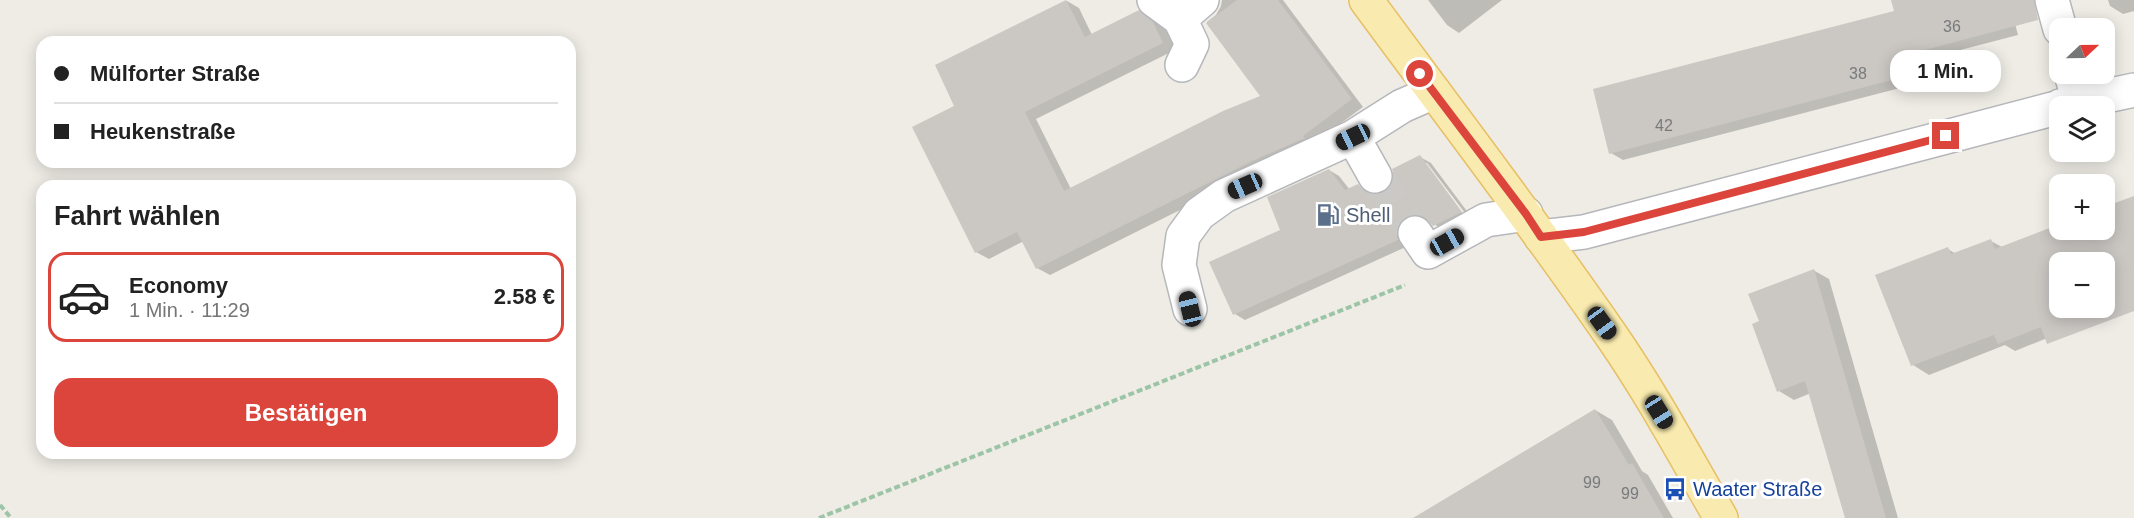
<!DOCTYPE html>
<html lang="de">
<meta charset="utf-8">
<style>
body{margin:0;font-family:Arial,sans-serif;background:#f2f2f2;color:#222;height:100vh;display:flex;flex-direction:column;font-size:22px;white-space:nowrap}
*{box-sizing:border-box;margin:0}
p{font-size:20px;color:#767676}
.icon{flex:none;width:33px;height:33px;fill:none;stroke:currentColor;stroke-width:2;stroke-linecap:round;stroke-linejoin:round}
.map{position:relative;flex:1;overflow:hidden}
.panel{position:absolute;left:36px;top:180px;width:540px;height:279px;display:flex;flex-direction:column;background:#fff;border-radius:18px;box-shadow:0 3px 15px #0003}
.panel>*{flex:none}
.banner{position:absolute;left:36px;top:36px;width:540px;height:132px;border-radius:18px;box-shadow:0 3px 15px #0003;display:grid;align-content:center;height:132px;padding:0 18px;background:#fff}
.needle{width:39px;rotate:68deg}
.buttons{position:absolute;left:2049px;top:18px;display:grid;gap:12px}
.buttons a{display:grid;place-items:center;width:66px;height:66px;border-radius:12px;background:#fff;box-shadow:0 3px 15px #0003;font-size:30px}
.end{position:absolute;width:27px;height:27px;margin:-14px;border:8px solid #dc453c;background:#fff;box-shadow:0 0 0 3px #fff}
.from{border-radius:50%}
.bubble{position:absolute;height:42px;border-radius:18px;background:#fff;box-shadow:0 3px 15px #0003;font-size:20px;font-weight:800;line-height:42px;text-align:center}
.car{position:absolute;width:18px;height:36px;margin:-18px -9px;border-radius:8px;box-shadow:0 0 4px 2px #0007;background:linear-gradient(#222 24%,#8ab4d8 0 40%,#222 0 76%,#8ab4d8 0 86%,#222 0)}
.banner b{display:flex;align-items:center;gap:21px;height:57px;font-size:22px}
.banner b+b{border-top:2px solid #e0e0e0}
.banner i{width:15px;height:15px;background:#222}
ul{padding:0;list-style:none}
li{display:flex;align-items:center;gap:18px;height:90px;margin:0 12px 9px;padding:0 6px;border:3px solid transparent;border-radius:18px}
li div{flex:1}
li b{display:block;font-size:22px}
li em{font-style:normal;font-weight:800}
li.on{border-color:#dc453c}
li>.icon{width:54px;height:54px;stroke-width:1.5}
h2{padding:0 18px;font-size:27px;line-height:72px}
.button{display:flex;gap:12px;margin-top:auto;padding:12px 18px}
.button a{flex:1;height:69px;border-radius:18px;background:#dc453c;color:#fff;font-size:24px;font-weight:800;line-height:69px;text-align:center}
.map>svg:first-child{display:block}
.shadow{fill:#0003;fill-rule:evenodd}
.building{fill:#cbc8c4;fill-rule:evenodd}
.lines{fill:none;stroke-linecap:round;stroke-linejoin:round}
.minor-tunnel{stroke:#cac9c5;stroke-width:33;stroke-dasharray:33 16;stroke-linecap:butt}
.minor-casing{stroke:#b5b7bb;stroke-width:36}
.major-casing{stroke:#e7bf65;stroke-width:36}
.path{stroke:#9cc4a7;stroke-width:4;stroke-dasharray:6 3;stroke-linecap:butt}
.minor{stroke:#fff;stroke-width:33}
.major{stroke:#f9ebaf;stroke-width:33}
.route{stroke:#dc453c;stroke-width:8}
.labels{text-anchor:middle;stroke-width:6;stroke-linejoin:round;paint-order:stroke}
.number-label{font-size:16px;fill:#787a7c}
.service-label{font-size:20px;fill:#4e5e75;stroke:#fff;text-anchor:start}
.transit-label{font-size:20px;fill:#164399;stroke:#fff;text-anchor:start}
</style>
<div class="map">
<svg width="2134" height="518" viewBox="0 0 2134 518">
<rect width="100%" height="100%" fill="#eeece5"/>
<!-- shadow -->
<path class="shadow" d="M 1222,0 L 1283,0 L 1363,107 L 1314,143 L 1050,275 L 1037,268 L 1024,241 L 989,259 L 976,252 L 956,107 L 1067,1 L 1079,8 L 1092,35 L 1139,12 L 1152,19 L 1177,40 L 1181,47 L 1036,119 L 1071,189 L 1262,96 L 1207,22 L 1216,15 L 1221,6 Z
M 1428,0 L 1502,0 L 1459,33 L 1447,25 Z
M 1893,0 L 2009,0 L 2018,35 L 1918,61 L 1923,82 L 1623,160 L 1611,153 L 1896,12 Z
M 2108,0 L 2134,0 L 2134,11 L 2123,14 L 2110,6 Z
M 1420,157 L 1431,163 L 1472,218 L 1444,231 L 1429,220 L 1416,223 L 1408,246 L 1245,320 L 1235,314 L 1282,231 L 1329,170 L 1339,176 L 1350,190 L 1358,186 L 1372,195 L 1384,194 ZM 1424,163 L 1427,163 L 1468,217 L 1466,218 Z
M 2134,198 L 2134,303 L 2015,351 L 2005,345 L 1929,375 L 1913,365 L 1877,276 L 1948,249 L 1956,254 L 1991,241 L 2002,247 L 2060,230 L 2104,230 ZM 2060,262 L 2104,262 L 2104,308 L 2060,308 Z
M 1813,270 L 1829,279 L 1898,518 L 1847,518 L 1811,393 L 1794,400 L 1779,391 L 1761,322 Z
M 1595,410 L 1612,420 L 1642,471 L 1648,475 L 1673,518 L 1415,518 Z"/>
<!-- building -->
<path class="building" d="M 1066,0 L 1085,37 L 1139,10 L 1153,22 L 1163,43 L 1025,112 L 1064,191 L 1223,111 L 1260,96 L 1206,23 L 1237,0 L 1278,0 L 1352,99 L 1303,136 L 1305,138 L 1252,161 L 1036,269 L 1017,232 L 975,253 L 912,127 L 954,106 L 935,65 Z
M 1891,0 L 2034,0 L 2038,20 L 1906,55 L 1911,75 L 1609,154 L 1593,89 L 1894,11 Z
M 1420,155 L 1462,212 L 1433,226 L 1423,216 L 1414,214 L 1405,217 L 1398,225 L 1396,234 L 1398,240 L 1233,315 L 1209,262 L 1280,230 L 1267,197 L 1329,169 L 1345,190 L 1358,184 L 1366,192 L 1375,195 L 1384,193 L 1391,185 L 1394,177 L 1392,169 Z
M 2134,196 L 2134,311 L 2047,344 L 2041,327 L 1998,344 L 1994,335 L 1911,366 L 1875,275 L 1948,247 L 1951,254 L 1991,239 L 1995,249 L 2060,224 L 2060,230 L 2104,230 L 2104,207 ZM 2060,262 L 2104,262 L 2104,308 L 2060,308 Z
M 1814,269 L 1886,518 L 1845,518 L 1805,381 L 1777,392 L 1752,324 L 1759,321 L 1748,294 Z
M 1595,409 L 1629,465 L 1632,463 L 1664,518 L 1413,518 Z"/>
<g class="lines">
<!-- minor-tunnel -->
<path class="minor-tunnel" d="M 1375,176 L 1415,233"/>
<!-- minor casing -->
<g class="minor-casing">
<path id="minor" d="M 1154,0 L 1180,19 L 1202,0
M 2052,0 L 2060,29
M 1180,19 L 1192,44 L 1182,65
M 2071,74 L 2079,101
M 2060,106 L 2134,90
M 1375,176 L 1353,137 L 1402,106 L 1434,92
M 1415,233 L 1428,252 L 1486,220 L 1526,214
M 1541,237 L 1584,232 L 2060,107
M 1190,309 L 1179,265 L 1183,236 L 1199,214 L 1224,196 L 1353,137"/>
</g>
<!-- major casing -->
<g class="major-casing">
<path id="major" d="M 1366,0 C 1449,113 1534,223 1613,338 C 1653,396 1686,458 1721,518"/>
</g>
<!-- path -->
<path class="path" d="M 0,505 L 11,518
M 819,518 L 1405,285"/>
<!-- minor -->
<use href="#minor" class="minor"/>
<!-- major -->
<use href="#major" class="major"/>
</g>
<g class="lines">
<!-- route -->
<path class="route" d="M 1420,74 L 1526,214 L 1541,237 L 1584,232 L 1946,136"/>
</g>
<!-- icons -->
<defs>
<g id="fuel-bare" transform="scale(1.8)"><path d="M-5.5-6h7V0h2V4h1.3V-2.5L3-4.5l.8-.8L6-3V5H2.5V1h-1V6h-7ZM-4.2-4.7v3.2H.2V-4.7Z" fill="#5c6f8a" stroke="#fff" stroke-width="2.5" paint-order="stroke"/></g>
<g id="bus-bare" transform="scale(1.8)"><path d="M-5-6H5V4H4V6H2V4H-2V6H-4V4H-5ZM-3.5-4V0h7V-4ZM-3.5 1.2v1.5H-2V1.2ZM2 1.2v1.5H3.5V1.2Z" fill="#1a4fb4" stroke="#fff" stroke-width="2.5" paint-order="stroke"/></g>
</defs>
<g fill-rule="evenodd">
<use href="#fuel-bare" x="1328" y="215"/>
<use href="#bus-bare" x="1675" y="489"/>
</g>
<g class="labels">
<!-- number labels -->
<g class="number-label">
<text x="1952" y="32">36</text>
<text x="1858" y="79">38</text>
<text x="1664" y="131">42</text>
<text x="1592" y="488">99</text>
<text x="1630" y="499">99</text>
</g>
<!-- service labels -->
<g class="service-label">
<text x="1346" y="222">Shell</text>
</g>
<!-- transit labels -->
<g class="transit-label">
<text x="1693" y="496">Waater Straße</text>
</g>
</g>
</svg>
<div class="buttons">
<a><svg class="needle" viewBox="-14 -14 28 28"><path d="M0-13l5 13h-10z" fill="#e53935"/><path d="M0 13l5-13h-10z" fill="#767676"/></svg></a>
<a><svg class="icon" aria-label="layers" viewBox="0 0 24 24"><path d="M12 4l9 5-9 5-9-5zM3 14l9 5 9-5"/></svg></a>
<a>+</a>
<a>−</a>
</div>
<i class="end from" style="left:1420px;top:74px"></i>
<i class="end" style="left:1946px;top:136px"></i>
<div class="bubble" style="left:1890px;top:50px;width:111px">1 Min.</div>
<i class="car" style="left:1353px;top:137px;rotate:245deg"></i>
<i class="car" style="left:1245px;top:186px;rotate:246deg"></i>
<i class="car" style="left:1447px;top:242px;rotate:61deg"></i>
<i class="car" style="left:1190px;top:309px;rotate:346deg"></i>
<i class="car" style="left:1602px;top:323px;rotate:144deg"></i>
<i class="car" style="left:1659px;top:412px;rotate:148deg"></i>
<div class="banner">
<b><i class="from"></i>Mülforter Straße</b>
<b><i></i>Heukenstraße</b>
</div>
<section class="panel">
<h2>Fahrt wählen</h2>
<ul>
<li class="on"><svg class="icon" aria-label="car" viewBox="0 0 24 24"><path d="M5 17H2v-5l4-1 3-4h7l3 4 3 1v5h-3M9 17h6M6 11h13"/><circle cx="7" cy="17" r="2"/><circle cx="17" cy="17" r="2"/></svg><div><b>Economy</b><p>1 Min. · 11:29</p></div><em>2.58 €</em></li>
</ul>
<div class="button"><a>Bestätigen</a></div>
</section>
</div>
